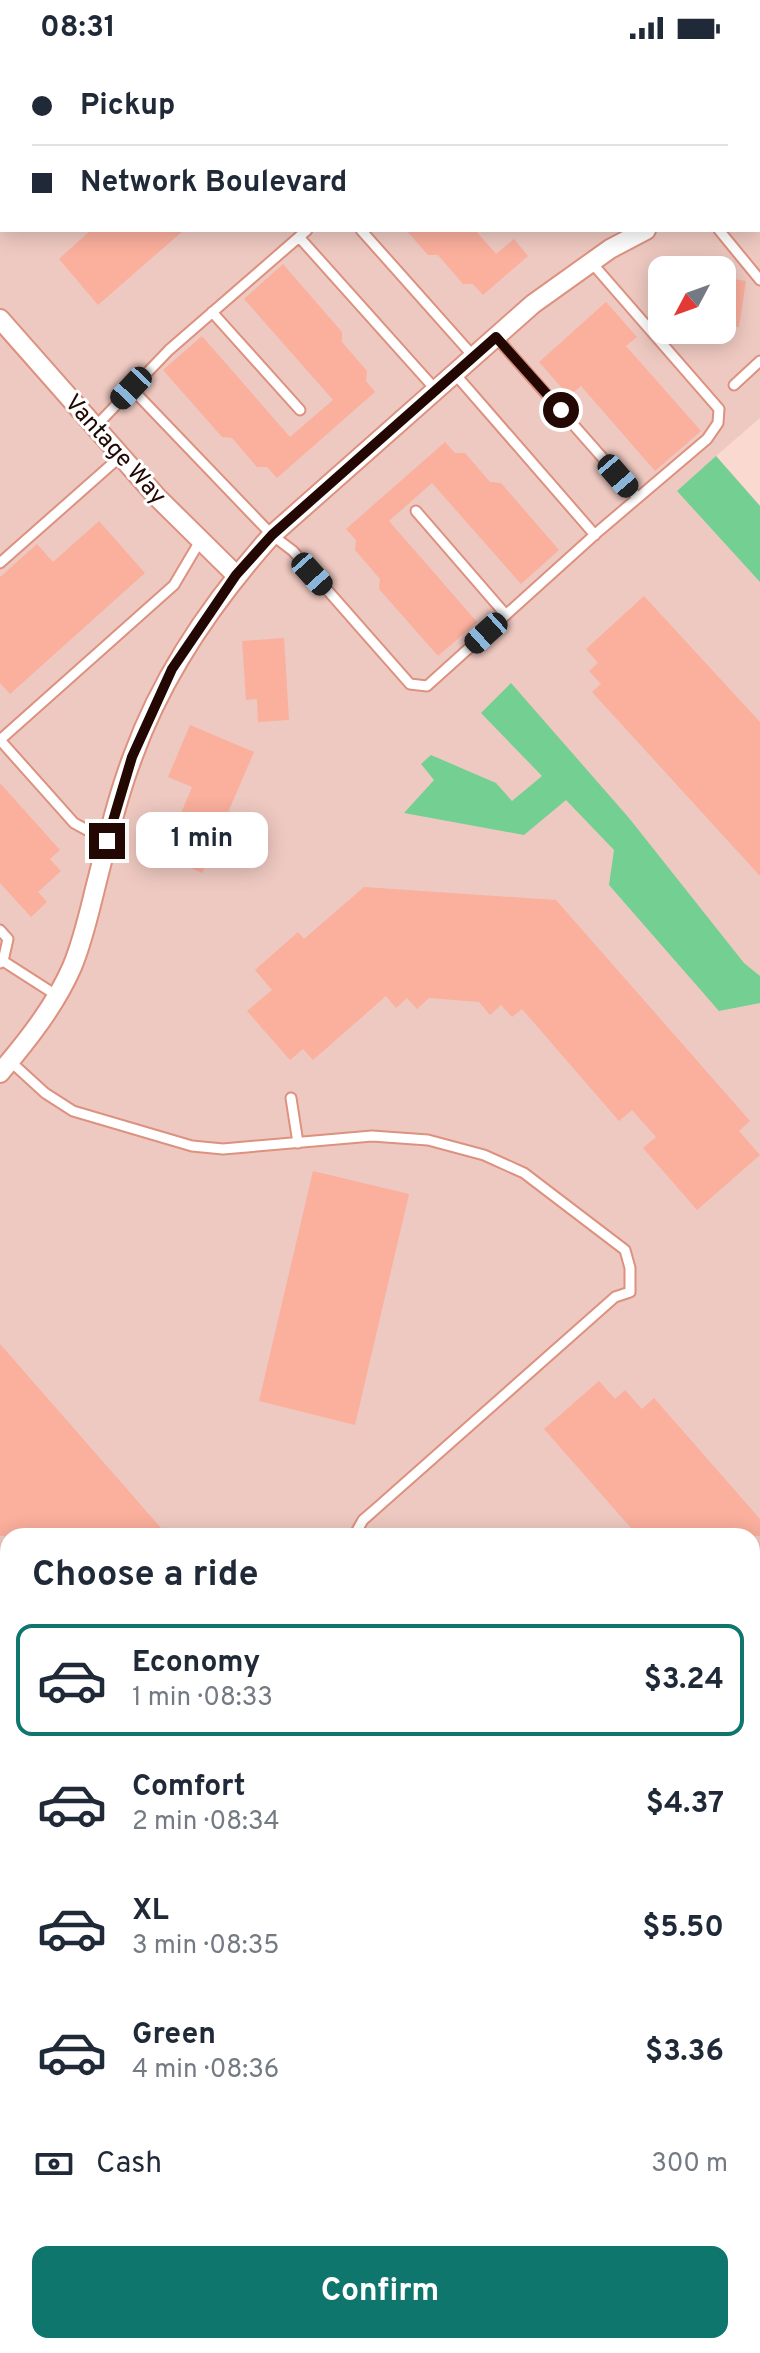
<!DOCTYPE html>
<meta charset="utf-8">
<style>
body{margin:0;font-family:Overpass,sans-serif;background:#f6f6f7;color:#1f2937;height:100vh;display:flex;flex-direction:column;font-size:30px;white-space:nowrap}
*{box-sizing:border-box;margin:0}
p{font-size:26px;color:#747a83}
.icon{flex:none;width:44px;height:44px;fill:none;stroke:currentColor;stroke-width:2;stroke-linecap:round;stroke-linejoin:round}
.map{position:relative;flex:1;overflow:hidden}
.drawer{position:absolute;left:0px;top:1472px;width:760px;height:826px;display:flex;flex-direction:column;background:#fff;border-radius:24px 24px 0 0;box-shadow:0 4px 20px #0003}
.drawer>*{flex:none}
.hud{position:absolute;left:0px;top:0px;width:760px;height:176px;box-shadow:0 4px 20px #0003;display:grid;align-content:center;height:176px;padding:0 32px;background:#fff}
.needle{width:52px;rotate:229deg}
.tools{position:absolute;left:648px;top:200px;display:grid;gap:16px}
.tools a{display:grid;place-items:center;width:88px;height:88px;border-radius:16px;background:#fff;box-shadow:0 4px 20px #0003;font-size:40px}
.end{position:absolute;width:36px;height:36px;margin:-18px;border:10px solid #220703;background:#fff;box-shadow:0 0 0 4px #fff}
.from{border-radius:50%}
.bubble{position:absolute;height:56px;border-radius:16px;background:#fff;box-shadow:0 4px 20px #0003;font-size:26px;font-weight:700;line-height:56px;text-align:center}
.car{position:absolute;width:24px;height:48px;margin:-24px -12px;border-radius:10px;box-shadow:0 0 6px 2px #0007;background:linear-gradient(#222 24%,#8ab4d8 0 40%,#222 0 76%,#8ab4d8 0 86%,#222 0)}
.hud b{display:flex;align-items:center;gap:28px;height:76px;font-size:30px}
.hud b+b{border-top:2px solid #e0e1e3}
.hud i{width:20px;height:20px;background:#1f2937}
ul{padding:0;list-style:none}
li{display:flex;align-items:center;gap:24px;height:112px;margin:0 16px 12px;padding:0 16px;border:4px solid transparent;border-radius:16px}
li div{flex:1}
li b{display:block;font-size:30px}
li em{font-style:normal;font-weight:700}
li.on{border-color:#0f766e}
li>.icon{width:72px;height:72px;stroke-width:1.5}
h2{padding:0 32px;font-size:36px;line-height:96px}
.pay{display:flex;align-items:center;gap:20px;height:88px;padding:0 32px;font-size:30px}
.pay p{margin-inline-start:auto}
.cta{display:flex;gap:16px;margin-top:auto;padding:16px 32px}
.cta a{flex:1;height:92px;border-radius:16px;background:#0f766e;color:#fff;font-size:32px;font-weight:700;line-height:92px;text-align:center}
.status{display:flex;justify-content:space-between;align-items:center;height:56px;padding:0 40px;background:#fff;direction:ltr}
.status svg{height:22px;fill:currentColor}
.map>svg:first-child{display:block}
.built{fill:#eec9c1;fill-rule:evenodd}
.green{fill:#74cf92}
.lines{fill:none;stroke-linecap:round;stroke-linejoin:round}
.stream{stroke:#bdc8f3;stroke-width:5}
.building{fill:#fbaf9d}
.service-casing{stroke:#dd917f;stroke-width:13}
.minor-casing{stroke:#dd917f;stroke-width:22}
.path{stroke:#a0827b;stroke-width:3;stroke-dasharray:4 6;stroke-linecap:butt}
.service{stroke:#fff;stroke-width:9}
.minor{stroke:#fff;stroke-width:18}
.route{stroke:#220703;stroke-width:10}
.labels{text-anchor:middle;stroke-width:6;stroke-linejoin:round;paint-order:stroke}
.street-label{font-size:24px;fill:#220703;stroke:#fff}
</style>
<div class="status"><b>08:31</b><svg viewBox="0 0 49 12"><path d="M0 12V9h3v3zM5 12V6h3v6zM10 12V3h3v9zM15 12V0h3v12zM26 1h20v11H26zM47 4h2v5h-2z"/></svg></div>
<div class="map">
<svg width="760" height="2297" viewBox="0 0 760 2297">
<rect width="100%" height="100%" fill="#fad9d1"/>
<!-- built -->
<path class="built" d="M 0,0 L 142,0 L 143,2 L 2,2 L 2,174 L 758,174 L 758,2 L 467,2 L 469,0 L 760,0 L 760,362 L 716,400 L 760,450 L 760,1924 L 752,1931 L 752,1480 L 8,1480 L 8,2290 L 752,2290 L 752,2046 L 760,2055 L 760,2297 L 0,2297 ZM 662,214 L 722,214 L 722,274 L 662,274 Z"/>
<!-- green -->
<path class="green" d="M 716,400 L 760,450 L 760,526 L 677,435 Z
M 511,627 L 629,762 L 744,907 L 760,920 L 760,947 L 719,955 L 609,829 L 614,794 L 566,744 L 524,779 L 404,757 L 434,724 L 421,708 L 431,699 L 496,727 L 512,745 L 542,720 L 481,657 Z
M 752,1688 L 760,1697 L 760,1924 L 752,1931 Z
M 487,2290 L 600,2290 L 600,2297 L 485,2297 Z"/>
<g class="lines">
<!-- stream -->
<path class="stream" d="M 538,2297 L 538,2290"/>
</g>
<!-- building -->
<path class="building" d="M 91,174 L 184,174 L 98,249 L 59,203 Z
M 406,174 L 475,174 L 496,198 L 514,183 L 528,200 L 483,239 L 473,228 L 463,228 L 438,199 L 428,199 Z
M 283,208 L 342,276 L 342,286 L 367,315 L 366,325 L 375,336 L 277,422 L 267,411 L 257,411 L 232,382 L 222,381 L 163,314 L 202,280 L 290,381 L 333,344 L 244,243 Z
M 722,221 L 746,225 L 739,271 L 722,268 Z
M 606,246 L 637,281 L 626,290 L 701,375 L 655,415 L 581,330 L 569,340 L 539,306 Z
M 445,386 L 455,397 L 465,397 L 490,426 L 501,427 L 559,494 L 521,528 L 432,427 L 389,465 L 477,566 L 438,600 L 379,533 L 380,523 L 355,494 L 356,484 L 346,473 Z
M 99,465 L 145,517 L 10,638 L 0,627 L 0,521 L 37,488 L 53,506 Z
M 644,540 L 760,666 L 760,820 L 592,636 L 601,628 L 589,615 L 598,607 L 586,593 Z
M 284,582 L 289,664 L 258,666 L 257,643 L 246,644 L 242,585 Z
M 190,669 L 254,696 L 202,817 L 163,800 L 192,731 L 168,721 Z
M 0,727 L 60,794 L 50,803 L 61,815 L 38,836 L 47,846 L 31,861 L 0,827 Z
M 364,831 L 556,844 L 750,1065 L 739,1075 L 760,1099 L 697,1154 L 643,1092 L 656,1081 L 632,1054 L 619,1065 L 522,953 L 512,961 L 501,949 L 490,959 L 479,946 L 429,942 L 417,953 L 407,942 L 396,952 L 386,940 L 313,1004 L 303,993 L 290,1004 L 247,955 L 272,934 L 255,914 L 298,876 L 304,883 Z
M 313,1115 L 409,1138 L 355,1369 L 259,1345 Z
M 0,1288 L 168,1480 L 0,1480 Z
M 599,1325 L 615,1343 L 625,1334 L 642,1353 L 654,1342 L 760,1463 L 760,1480 L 638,1480 L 544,1373 Z"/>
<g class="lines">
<!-- service casing -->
<g class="service-casing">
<path id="service" d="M 235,0 L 236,2
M 561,0 L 562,2
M 426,2 L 428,0
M 496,2 L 499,0
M 307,174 L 299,181 L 436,334
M 361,174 L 474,301
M 719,174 L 760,224
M 212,256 L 300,354
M 496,281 L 638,442
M 455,318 L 595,479
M 734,329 L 760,305
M 131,332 L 272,479 L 293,495 L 410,628 L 427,630 L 600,474 L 707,383 L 718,367 L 719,353 L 591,206
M 95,371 L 169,294 L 299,181
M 416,455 L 506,559
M 0,507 L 121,400
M 0,684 L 174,529 L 200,485
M 0,684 L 74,767 L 107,785
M 0,874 L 8,883 L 3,905
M 0,907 L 3,905 L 56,939
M 10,1005 L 45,1037 L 73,1055 L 192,1090 L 223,1093 L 372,1080 L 428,1084 L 484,1099 L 524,1117 L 625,1194 L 630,1212 L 630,1236 L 615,1241 L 379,1450 L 363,1464 L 354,1480
M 291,1042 L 298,1087
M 0,1845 L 8,1854
M 752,1936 L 760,1929
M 752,1981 L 760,1981
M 752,2036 L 760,2045
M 752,2108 L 760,2117
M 626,2297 L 627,2290
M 675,2297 L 676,2290"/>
</g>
<!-- minor casing -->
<g class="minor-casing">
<path id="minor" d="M 758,129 L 760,129
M 0,263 L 157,441 L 236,519
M 0,1017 C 27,985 55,950 72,911 C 83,885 89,857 96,829 C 107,786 117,742 133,700 C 163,617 213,545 272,479 L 533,248 L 610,193 L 646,174
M 0,1882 L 8,1874"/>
</g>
<!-- path -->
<path class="path" d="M 324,2 L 324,0"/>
<!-- service -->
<use href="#service" class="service"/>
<!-- minor -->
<use href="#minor" class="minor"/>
</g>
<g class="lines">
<!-- route -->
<path class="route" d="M 107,785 L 132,701 L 172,613 L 236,519 L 272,479 L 496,281 L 561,354"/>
</g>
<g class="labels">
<!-- street labels -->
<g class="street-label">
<text transform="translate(116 393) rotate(48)" y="8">Vantage Way</text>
</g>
</g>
</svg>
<div class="tools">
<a><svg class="needle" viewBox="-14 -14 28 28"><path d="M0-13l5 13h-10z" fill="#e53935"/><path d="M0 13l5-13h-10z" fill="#747a83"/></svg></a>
</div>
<i class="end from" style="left:561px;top:354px"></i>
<i class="end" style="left:107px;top:785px"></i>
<div class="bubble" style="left:136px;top:756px;width:132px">1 min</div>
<i class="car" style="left:131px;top:332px;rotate:223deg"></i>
<i class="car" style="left:618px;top:420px;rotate:139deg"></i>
<i class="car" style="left:312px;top:518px;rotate:138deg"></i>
<i class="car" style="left:486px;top:577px;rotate:228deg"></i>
<div class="hud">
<b><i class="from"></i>Pickup</b>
<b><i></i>Network Boulevard</b>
</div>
<section class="drawer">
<h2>Choose a ride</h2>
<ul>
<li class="on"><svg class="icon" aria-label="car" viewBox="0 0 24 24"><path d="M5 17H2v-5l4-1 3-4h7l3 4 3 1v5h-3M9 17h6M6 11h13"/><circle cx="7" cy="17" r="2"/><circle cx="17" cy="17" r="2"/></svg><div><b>Economy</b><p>1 min · 08:33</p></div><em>$3.24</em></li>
<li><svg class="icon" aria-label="car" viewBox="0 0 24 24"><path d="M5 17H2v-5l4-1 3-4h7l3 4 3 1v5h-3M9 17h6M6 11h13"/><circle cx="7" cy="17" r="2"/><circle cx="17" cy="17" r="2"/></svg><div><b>Comfort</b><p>2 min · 08:34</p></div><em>$4.37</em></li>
<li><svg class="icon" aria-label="car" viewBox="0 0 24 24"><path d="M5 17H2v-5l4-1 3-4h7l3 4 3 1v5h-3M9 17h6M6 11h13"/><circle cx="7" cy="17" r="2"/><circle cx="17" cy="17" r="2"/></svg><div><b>XL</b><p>3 min · 08:35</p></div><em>$5.50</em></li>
<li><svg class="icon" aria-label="car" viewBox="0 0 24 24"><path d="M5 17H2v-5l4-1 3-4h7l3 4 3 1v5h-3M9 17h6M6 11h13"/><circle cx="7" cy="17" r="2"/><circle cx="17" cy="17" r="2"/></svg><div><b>Green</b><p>4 min · 08:36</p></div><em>$3.36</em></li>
</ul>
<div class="pay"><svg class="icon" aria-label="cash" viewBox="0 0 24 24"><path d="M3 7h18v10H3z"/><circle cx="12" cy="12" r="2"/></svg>Cash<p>300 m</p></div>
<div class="cta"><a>Confirm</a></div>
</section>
</div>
